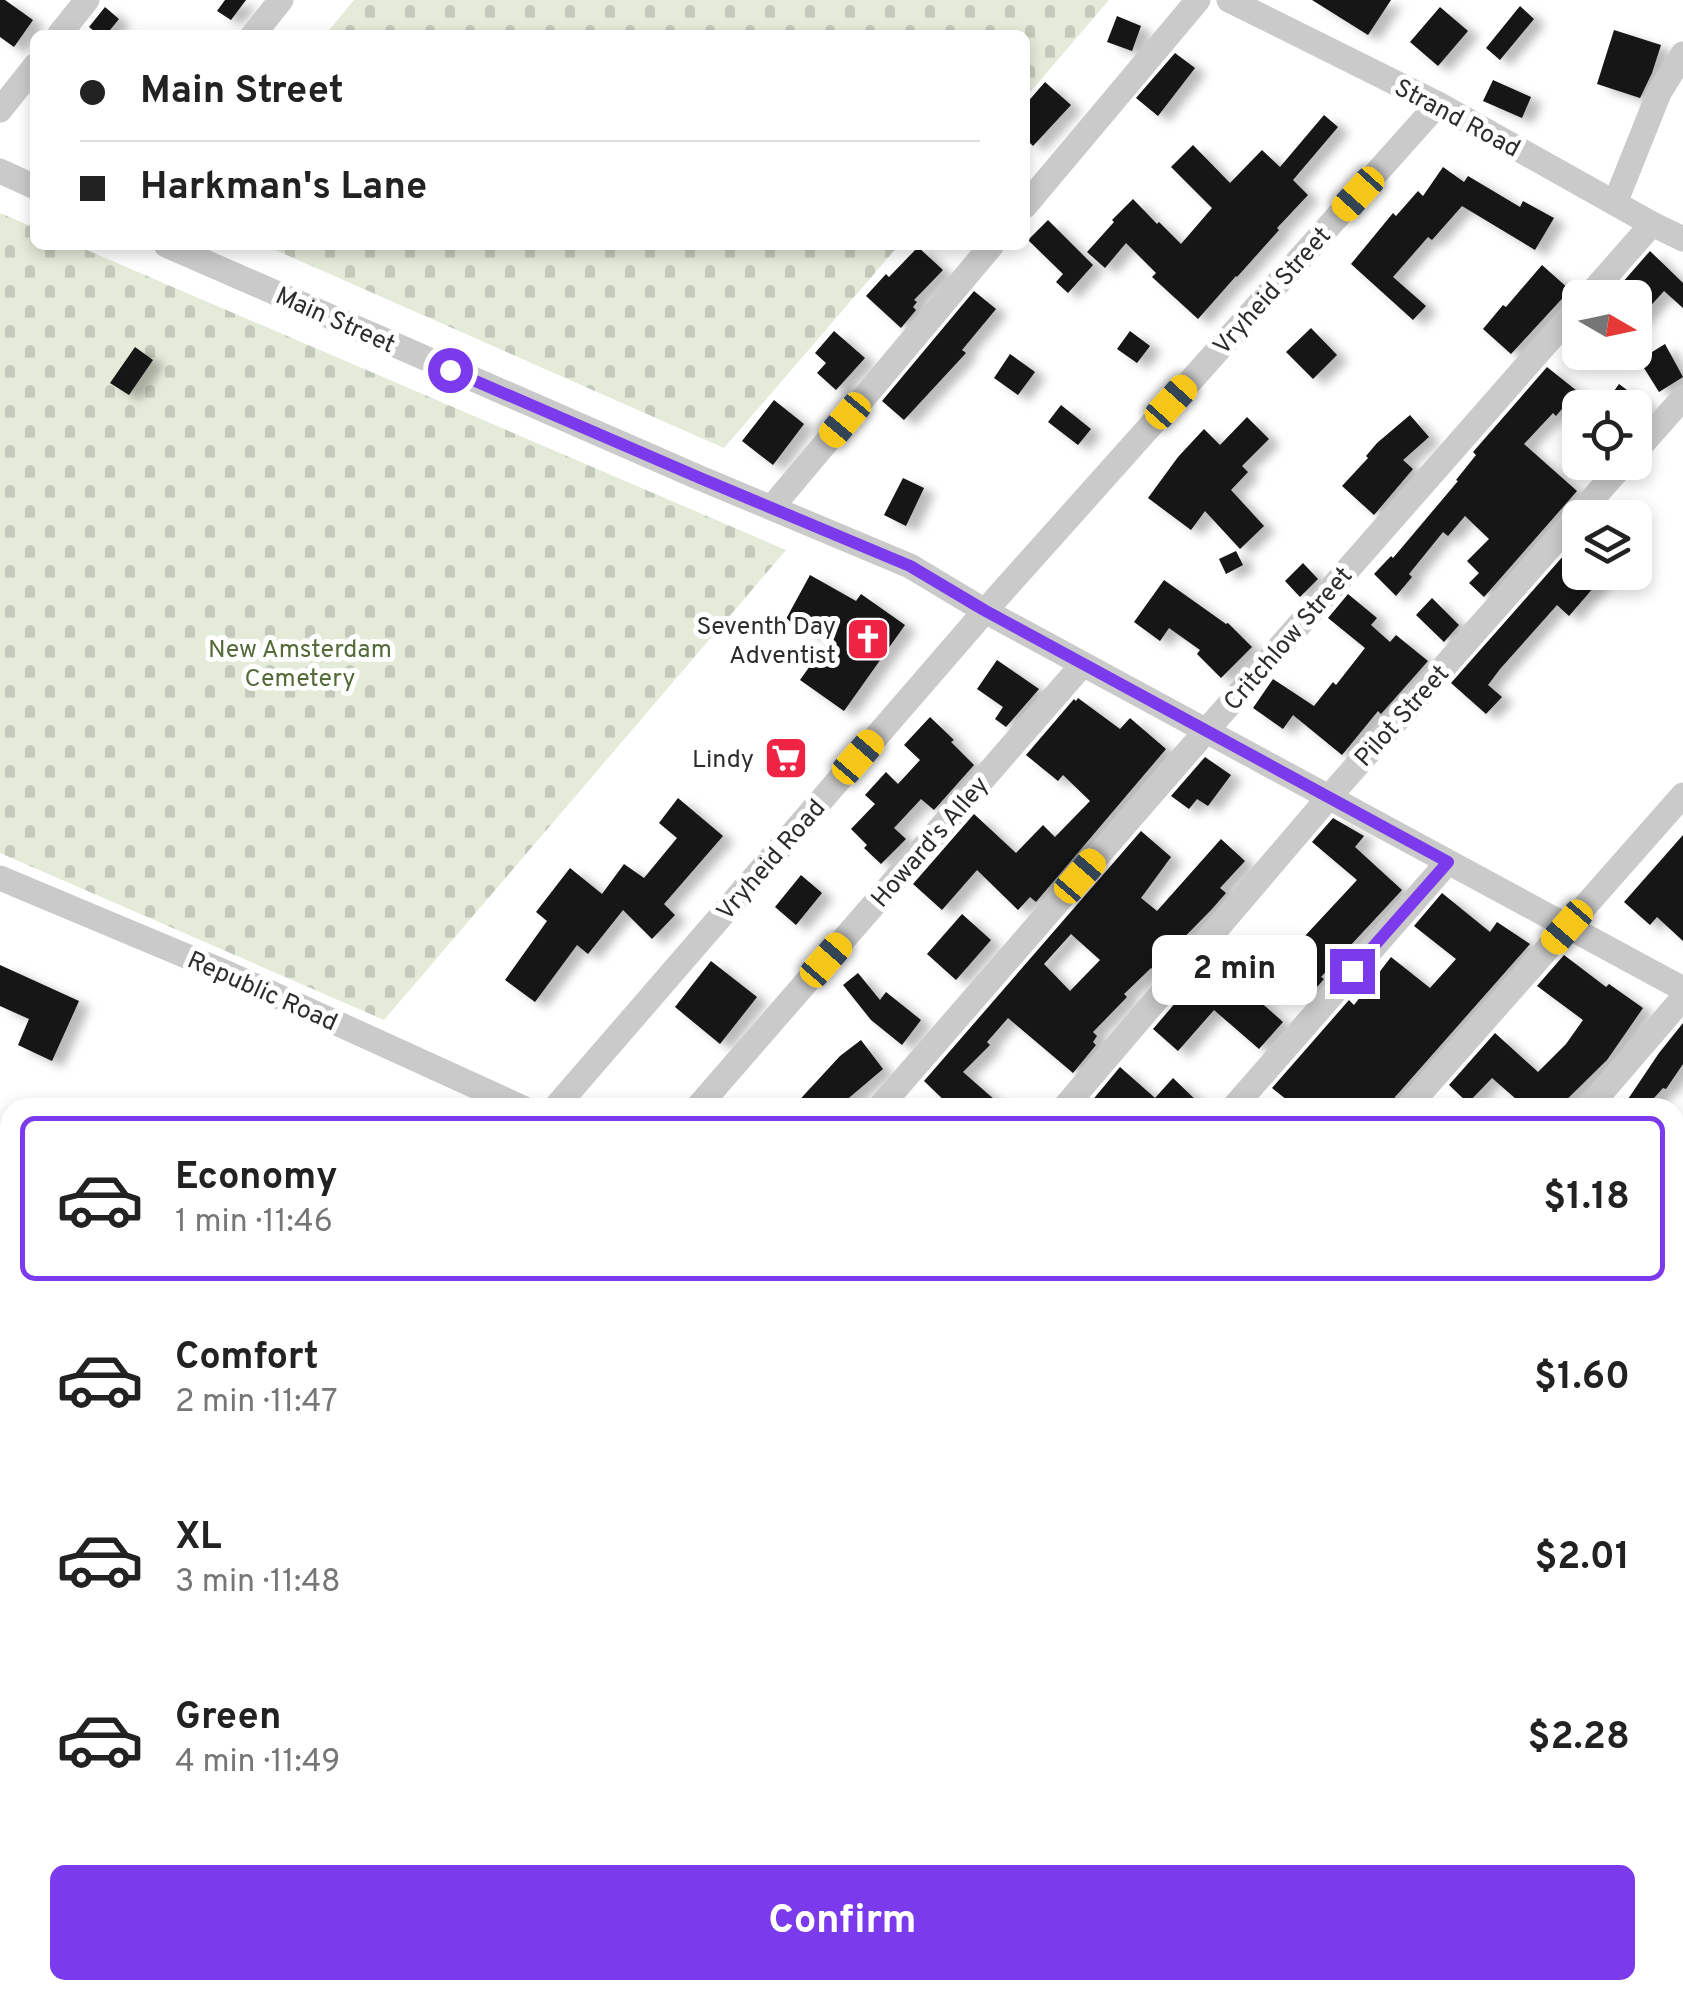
<!DOCTYPE html>
<meta charset="utf-8">
<style>
body{margin:0;font-family:Overpass,sans-serif;background:#f6f6f6;color:#222;height:100vh;display:flex;flex-direction:column;font-size:38px;white-space:nowrap}
*{box-sizing:border-box;margin:0}
p{font-size:32px;color:#767676}
.icon{flex:none;width:55px;height:55px;fill:none;stroke:currentColor;stroke-width:2;stroke-linecap:round;stroke-linejoin:round}
.map{position:relative;flex:1;overflow:hidden}
.sheet{position:absolute;left:0px;top:1098px;width:1685px;height:902px;display:flex;flex-direction:column;background:#fff;border-radius:30px 30px 0 0;box-shadow:0 5px 15px #0003}
.sheet>*{flex:none}
.hud{position:absolute;left:30px;top:30px;width:1000px;height:220px;border-radius:15px;box-shadow:0 5px 15px #0003;display:grid;align-content:center;height:220px;padding:0 50px;background:#fff}
.needle{width:65px;rotate:99deg}
.tools{position:absolute;left:1562px;top:280px;display:grid;gap:20px}
.tools a{display:grid;place-items:center;width:90px;height:90px;border-radius:15px;background:#fff;box-shadow:0 5px 15px #0003;font-size:50px}
.end{position:absolute;width:45px;height:45px;margin:-22px;border:12px solid #7c3aed;background:#fff;box-shadow:0 0 0 5px #fff}
.from{border-radius:50%}
.bubble{position:absolute;height:70px;border-radius:15px;background:#fff;box-shadow:0 5px 15px #0003;font-size:32px;font-weight:700;line-height:70px;text-align:center}
.car{position:absolute;width:30px;height:60px;margin:-30px -15px;border-radius:12px;box-shadow:0 0 8px 2px #0007;background:linear-gradient(#f5c518 24%,#345 0 40%,#f5c518 0 76%,#345 0 86%,#f5c518 0)}
.hud b{display:flex;align-items:center;gap:35px;height:95px;font-size:38px}
.hud b+b{border-top:2px solid #e0e0e0}
.hud i{width:25px;height:25px;background:#222}
ul{padding:18px 0 0;list-style:none}
li{display:flex;align-items:center;gap:30px;height:165px;margin:0 20px 15px;padding:0 30px;border:5px solid transparent;border-radius:15px}
li div{flex:1}
li b{display:block;font-size:38px}
li em{font-style:normal;font-weight:700}
li.selected{border-color:#7c3aed}
li>.icon{width:90px;height:90px;stroke-width:1.5}
.primary-button{display:flex;gap:20px;margin-top:auto;padding:20px 50px}
.primary-button a{flex:1;height:115px;border-radius:15px;background:#7c3aed;color:#fff;font-size:40px;font-weight:700;line-height:115px;text-align:center}
.map>svg:first-child{display:block}
.cemetery{fill:url(#cemetery-stones)}
.water{fill:url(#water-rules)}
.building{fill:#141414;fill-rule:evenodd;filter:url(#shadow)}
.lines{fill:none;stroke-linecap:round;stroke-linejoin:round}
.path{stroke:#cacaca;stroke-width:4;stroke-dasharray:5 5;stroke-linecap:butt}
.minor{stroke:#cacaca;stroke-width:25}
.route{stroke:#7c3aed;stroke-width:12}
.labels{text-anchor:middle;stroke-width:10;stroke-linejoin:round;paint-order:stroke}
.street-label{font-size:25px;fill:#2d2d2d;stroke:#fff}
.poi-label{font-size:25px;fill:#2d2d2d;stroke:#fff;text-anchor:end}
.park-label{font-size:25px;fill:#546a38;stroke:#fff}
</style>
<div class="map">
<svg width="1683" height="1999" viewBox="0 0 1683 1999">
<defs>
<pattern id="cemetery-stones" width="16" height="16" patternUnits="userSpaceOnUse" patternTransform="scale(2.5)"><rect width="16" height="16" fill="#e4ebd9"/><path d="M2 7V4a2 2 0 0 1 4 0v3zM10 15v-3a2 2 0 0 1 4 0v3z" fill="#c4cabb"/></pattern>
<pattern id="water-rules" width="6" height="5" patternUnits="userSpaceOnUse" patternTransform="scale(2.5)"><rect width="6" height="5" fill="#c3e0ed"/><path d="M0 2.5h6" fill="none" stroke="#a8c0cc"/></pattern>
<filter id="shadow"><feDropShadow dx="11" dy="6" stdDeviation="5" flood-color="#0004"/></filter>
</defs>
<rect width="100%" height="100%" fill="#fff"/>
<!-- cemetery -->
<path class="cemetery" d="M 354,0 L 1109,0 L 1025,98 L 1025,35 L 325,35 Z
M 0,213 L 35,228 L 35,245 L 75,245 L 786,550 L 384,1020 L 0,853 Z
M 264,245 L 899,245 L 724,448 Z"/>
<!-- water -->
<path class="water" d="M 1675,1770 L 1683,1774 L 1683,1826 L 1675,1821 Z"/>
<!-- building -->
<path class="building" d="M 0,0 L 5,0 L 33,20 L 14,47 L 0,37 Z
M 225,0 L 246,0 L 231,20 L 217,11 Z
M 1312,0 L 1391,0 L 1368,35 Z
M 1520,6 L 1534,19 L 1500,60 L 1486,48 Z
M 105,7 L 119,19 L 106,35 L 99,35 L 89,27 Z
M 1440,7 L 1468,31 L 1438,66 L 1410,42 Z
M 1117,16 L 1141,26 L 1132,51 L 1107,42 Z
M 1614,30 L 1661,45 L 1652,73 L 1640,98 L 1597,84 Z
M 1175,53 L 1195,68 L 1158,116 L 1136,98 Z
M 1493,80 L 1531,97 L 1522,118 L 1483,101 Z
M 1045,82 L 1071,105 L 1033,146 L 1025,138 L 1025,105 Z
M 1324,115 L 1338,127 L 1293,180 L 1308,195 L 1277,228 L 1279,230 L 1237,277 L 1236,276 L 1198,319 L 1152,277 L 1156,273 L 1126,243 L 1105,268 L 1087,252 L 1114,222 L 1112,220 L 1133,199 L 1157,224 L 1159,222 L 1181,244 L 1212,208 L 1171,167 L 1193,145 L 1230,183 L 1262,150 L 1280,167 Z
M 1443,167 L 1464,182 L 1468,176 L 1520,207 L 1523,201 L 1554,218 L 1535,250 L 1462,206 L 1432,240 L 1428,237 L 1393,277 L 1426,306 L 1413,320 L 1351,264 L 1393,213 L 1396,216 L 1418,191 L 1423,196 Z
M 1048,220 L 1093,265 L 1068,293 L 1056,282 L 1063,274 L 1028,240 Z
M 918,247 L 943,270 L 914,300 L 917,302 L 913,307 L 916,310 L 901,328 L 866,296 L 886,274 L 889,277 Z
M 1650,251 L 1683,283 L 1683,308 L 1664,291 L 1635,323 L 1635,298 L 1622,298 L 1615,291 Z
M 1542,265 L 1570,290 L 1511,354 L 1483,329 L 1503,305 L 1506,307 Z
M 974,291 L 996,309 L 962,350 L 966,353 L 904,420 L 882,401 Z
M 1311,328 L 1337,355 L 1313,379 L 1286,352 Z
M 834,331 L 865,358 L 836,390 L 817,373 L 826,363 L 815,353 Z
M 1130,331 L 1150,346 L 1137,363 L 1117,349 Z
M 1665,344 L 1683,377 L 1659,392 L 1639,360 Z
M 135,347 L 153,360 L 129,395 L 110,383 Z
M 1010,354 L 1035,372 L 1018,395 L 994,378 Z
M 1547,367 L 1577,391 L 1556,416 L 1553,413 L 1524,444 L 1577,491 L 1484,597 L 1469,583 L 1479,573 L 1467,561 L 1489,539 L 1465,516 L 1448,536 L 1443,532 L 1409,574 L 1412,577 L 1396,596 L 1374,574 L 1391,556 L 1393,558 L 1458,481 L 1456,480 L 1476,455 L 1473,452 Z
M 1619,384 L 1651,408 L 1602,408 Z
M 774,400 L 804,424 L 773,465 L 742,441 Z
M 1061,405 L 1091,429 L 1078,445 L 1048,422 Z
M 1410,415 L 1429,437 L 1403,460 L 1413,469 L 1374,515 L 1342,486 L 1368,458 L 1366,456 L 1377,443 Z
M 1247,417 L 1269,439 L 1242,466 L 1248,472 L 1231,490 L 1264,526 L 1240,549 L 1205,511 L 1191,530 L 1148,498 L 1178,457 L 1204,429 L 1220,445 Z
M 903,478 L 924,488 L 906,526 L 884,515 Z
M 1580,537 L 1580,572 L 1607,572 L 1569,616 L 1557,605 L 1500,669 L 1488,685 L 1502,697 L 1486,714 L 1451,683 Z
M 1236,551 L 1243,565 L 1226,574 L 1219,559 Z
M 1303,563 L 1318,579 L 1300,597 L 1285,581 Z
M 810,575 L 856,601 L 861,594 L 905,625 L 844,711 L 800,680 L 827,642 L 786,619 Z
M 1164,580 L 1226,624 L 1228,623 L 1252,647 L 1221,678 L 1197,654 L 1200,650 L 1169,628 L 1160,641 L 1134,622 Z
M 1348,594 L 1377,618 L 1371,625 L 1390,642 L 1396,635 L 1428,661 L 1381,714 L 1378,711 L 1342,755 L 1293,715 L 1283,729 L 1253,708 L 1273,679 L 1314,706 L 1333,682 L 1336,685 L 1365,648 L 1328,618 Z
M 1432,598 L 1459,625 L 1444,642 L 1416,615 Z
M 997,660 L 1039,689 L 1006,727 L 995,719 L 1003,707 L 977,689 Z
M 1078,698 L 1120,729 L 1130,718 L 1166,749 L 1036,902 L 1030,897 L 1018,910 L 977,870 L 942,910 L 913,884 L 974,814 L 1016,853 L 1043,825 L 1055,837 L 1090,801 L 1063,775 L 1058,781 L 1026,755 L 1074,699 L 1076,701 Z
M 930,717 L 954,740 L 951,742 L 974,765 L 934,810 L 921,799 L 894,828 L 906,839 L 881,864 L 864,848 L 867,845 L 851,829 L 875,804 L 865,795 L 886,772 L 898,784 L 920,760 L 904,745 Z
M 1205,757 L 1231,775 L 1208,806 L 1197,799 L 1189,809 L 1171,796 Z
M 678,798 L 723,836 L 664,904 L 675,915 L 652,939 L 623,910 L 588,954 L 577,945 L 535,1002 L 505,980 L 547,921 L 536,912 L 570,868 L 602,894 L 624,864 L 644,878 L 677,838 L 659,823 Z
M 1333,818 L 1364,836 L 1355,847 L 1402,890 L 1321,977 L 1324,979 L 1310,995 L 1277,966 L 1357,880 L 1312,842 Z
M 1141,831 L 1171,857 L 1141,898 L 1157,911 L 1221,839 L 1245,861 L 1220,888 L 1226,893 L 1212,909 L 1153,969 L 1151,968 L 1124,994 L 1127,997 L 1093,1032 L 1097,1036 L 1093,1042 L 1096,1045 L 1073,1073 L 1008,1018 L 987,1042 L 990,1045 L 963,1072 L 1004,1108 L 952,1108 L 924,1081 ZM 1071,934 L 1100,960 L 1070,991 L 1044,964 Z
M 1683,835 L 1683,941 L 1657,917 L 1650,925 L 1624,902 Z
M 801,875 L 822,893 L 796,925 L 775,907 Z
M 1442,893 L 1490,932 L 1497,922 L 1530,944 L 1395,1097 L 1391,1108 L 1297,1108 L 1272,1088 L 1349,1000 L 1354,1005 L 1391,957 L 1430,988 L 1456,959 L 1414,926 Z
M 962,914 L 991,940 L 956,980 L 927,954 Z
M 1239,940 L 1260,959 L 1238,982 L 1283,1022 L 1259,1049 L 1214,1010 L 1178,1051 L 1153,1029 L 1212,960 L 1217,965 Z
M 1564,955 L 1606,987 L 1609,984 L 1643,1008 L 1607,1060 L 1558,1108 L 1510,1108 L 1516,1099 L 1492,1078 L 1468,1103 L 1449,1085 L 1495,1033 L 1538,1072 L 1566,1044 L 1583,1020 L 1537,986 Z
M 711,961 L 757,997 L 720,1044 L 675,1007 Z
M 0,965 L 79,1001 L 52,1061 L 18,1045 L 29,1019 L 0,1006 Z
M 858,973 L 880,1000 L 886,992 L 921,1020 L 902,1045 L 871,1020 L 843,985 Z
M 1683,1023 L 1683,1064 L 1666,1089 L 1663,1088 L 1645,1108 L 1622,1108 L 1659,1053 Z
M 861,1040 L 883,1069 L 837,1108 L 792,1108 L 840,1056 Z
M 1120,1067 L 1155,1098 L 1173,1078 L 1204,1108 L 1086,1108 Z"/>
<g class="lines">
<!-- path -->
<path class="path" d="M 0,1796 L 10,1805"/>
<!-- minor -->
<path class="minor" d="M 1229,0 L 1438,104 L 1652,224 L 1683,239
M 59,35 L 87,0
M 253,35 L 281,0
M 0,110 L 35,66
M 0,171 L 35,187
M 1615,203 L 1659,93 L 1683,54
M 1025,206 L 1198,0
M 166,245 L 700,478 L 910,566 L 985,611 L 1683,989
M 1587,298 L 1652,224
M 1635,452 L 1683,398
M 772,507 L 992,245
M 0,878 L 229,974 L 523,1108
M 555,1108 L 985,611 L 1438,104
M 697,1108 L 1083,664
M 879,1108 L 1206,731 L 1580,305
M 1064,1108 L 1329,797 L 1625,462
M 1233,1108 L 1448,862
M 1407,1108 L 1683,795
M 1588,1108 L 1683,998
M 1675,1276 L 1683,1267
M 1675,1425 L 1683,1415
M 1675,1627 L 1683,1618
M 0,1730 L 10,1718
M 1675,1739 L 1683,1743
M 0,1857 L 10,1846
M 382,1990 L 398,1999
M 962,1999 L 967,1990"/>
</g>
<g class="lines">
<!-- route -->
<path class="route" d="M 450,370 L 700,478 L 910,566 L 984,610 L 1448,862 L 1352,971"/>
</g>
<!-- icons -->
<defs>
<g id="church-square" transform="scale(2.25)"><rect x="-9" y="-9" width="18" height="18" rx="4" fill="#ef2344" stroke="#fff"/><path d="M-1.2-6h2.4v3.5h3.3v2.4h-3.3V6h-2.4V-.1h-3.3v-2.4h3.3Z" fill="#fff"/></g>
<g id="supermarket-square" transform="scale(2.25)"><rect x="-9" y="-9" width="18" height="18" rx="4" fill="#ef2344" stroke="#fff"/><path d="M-6-5.5h2.5l.6 2H6L4.5 2H-2.5L-4.4-4H-6ZM-1.5 3.2a1.3 1.3 0 1 0 .1 0ZM3 3.2a1.3 1.3 0 1 0 .1 0Z" fill="#fff"/></g>
</defs>
<g fill-rule="evenodd">
<use href="#church-square" x="868" y="639"/>
<use href="#supermarket-square" x="786" y="758"/>
</g>
<g class="labels">
<!-- street labels -->
<g class="street-label">
<text transform="translate(1458 117) rotate(28)" y="9">Strand Road</text>
<text transform="translate(1271 290) rotate(-48)" y="9">Vryheid Street</text>
<text transform="translate(336 319) rotate(24)" y="9">Main Street</text>
<text transform="translate(1287 638) rotate(-49)" y="9">Critchlow Street</text>
<text transform="translate(1401 715) rotate(-48)" y="9">Pilot Street</text>
<text transform="translate(929 841) rotate(-49)" y="9">Howard's Alley</text>
<text transform="translate(770 859) rotate(-49)" y="9">Vryheid Road</text>
<text transform="translate(263 990) rotate(24)" y="9">Republic Road</text>
</g>
<!-- poi labels -->
<g class="poi-label">
<text x="836" y="634">Seventh Day<tspan x="836" dy="29">Adventist</tspan></text>
<text x="754" y="767">Lindy</text>
</g>
<!-- park labels -->
<g class="park-label">
<text x="300" y="657">New Amsterdam<tspan x="300" dy="29">Cemetery</tspan></text>
</g>
</g>
</svg>
<div class="tools">
<a><svg class="needle" viewBox="-14 -14 28 28"><path d="M0-13l5 13h-10z" fill="#e53935"/><path d="M0 13l5-13h-10z" fill="#767676"/></svg></a>
<a><svg class="icon" aria-label="locate" viewBox="0 0 24 24"><circle cx="12" cy="12" r="6"/><path d="M12 2v4M12 18v4M2 12h4M18 12h4"/></svg></a>
<a><svg class="icon" aria-label="layers" viewBox="0 0 24 24"><path d="M12 4l9 5-9 5-9-5zM3 14l9 5 9-5"/></svg></a>
</div>
<i class="end from" style="left:450px;top:370px"></i>
<i class="end" style="left:1352px;top:971px"></i>
<div class="bubble" style="left:1152px;top:935px;width:165px">2 min</div>
<i class="car" style="left:1358px;top:194px;rotate:222deg"></i>
<i class="car" style="left:1171px;top:402px;rotate:42deg"></i>
<i class="car" style="left:845px;top:420px;rotate:220deg"></i>
<i class="car" style="left:858px;top:757px;rotate:41deg"></i>
<i class="car" style="left:1080px;top:876px;rotate:41deg"></i>
<i class="car" style="left:1567px;top:927px;rotate:221deg"></i>
<i class="car" style="left:826px;top:960px;rotate:41deg"></i>
<div class="hud">
<b><i class="from"></i>Main Street</b>
<b><i></i>Harkman's Lane</b>
</div>
<section class="sheet">
<ul>
<li class="selected"><svg class="icon" aria-label="car" viewBox="0 0 24 24"><path d="M5 17H2v-5l4-1 3-4h7l3 4 3 1v5h-3M9 17h6M6 11h13"/><circle cx="7" cy="17" r="2"/><circle cx="17" cy="17" r="2"/></svg><div><b>Economy</b><p>1 min · 11:46</p></div><em>$1.18</em></li>
<li><svg class="icon" aria-label="car" viewBox="0 0 24 24"><path d="M5 17H2v-5l4-1 3-4h7l3 4 3 1v5h-3M9 17h6M6 11h13"/><circle cx="7" cy="17" r="2"/><circle cx="17" cy="17" r="2"/></svg><div><b>Comfort</b><p>2 min · 11:47</p></div><em>$1.60</em></li>
<li><svg class="icon" aria-label="car" viewBox="0 0 24 24"><path d="M5 17H2v-5l4-1 3-4h7l3 4 3 1v5h-3M9 17h6M6 11h13"/><circle cx="7" cy="17" r="2"/><circle cx="17" cy="17" r="2"/></svg><div><b>XL</b><p>3 min · 11:48</p></div><em>$2.01</em></li>
<li><svg class="icon" aria-label="car" viewBox="0 0 24 24"><path d="M5 17H2v-5l4-1 3-4h7l3 4 3 1v5h-3M9 17h6M6 11h13"/><circle cx="7" cy="17" r="2"/><circle cx="17" cy="17" r="2"/></svg><div><b>Green</b><p>4 min · 11:49</p></div><em>$2.28</em></li>
</ul>
<div class="primary-button"><a>Confirm</a></div>
</section>
</div>
